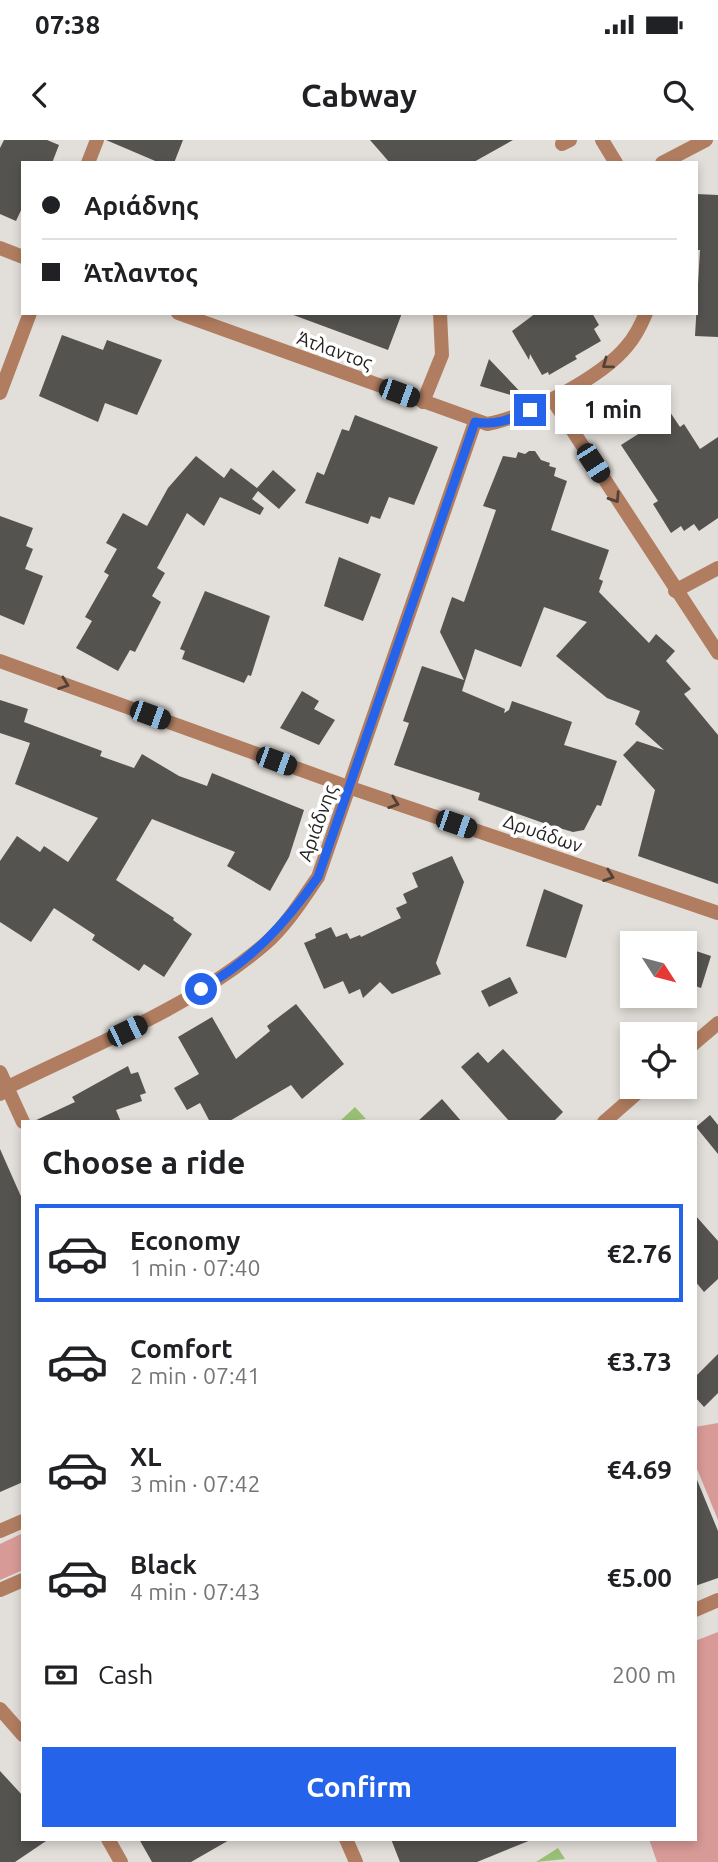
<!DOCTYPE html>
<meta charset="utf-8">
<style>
body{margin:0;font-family:Ubuntu,sans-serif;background:#f6f6f6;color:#202124;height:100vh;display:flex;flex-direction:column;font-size:26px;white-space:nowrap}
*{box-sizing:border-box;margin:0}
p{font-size:23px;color:#757577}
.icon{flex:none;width:38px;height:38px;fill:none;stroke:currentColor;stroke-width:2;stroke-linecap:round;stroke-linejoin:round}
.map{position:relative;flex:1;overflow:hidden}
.panel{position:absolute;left:21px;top:980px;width:676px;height:721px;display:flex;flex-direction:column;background:#fff;border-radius:0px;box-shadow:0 4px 10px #0003}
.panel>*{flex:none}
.hud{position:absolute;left:21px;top:21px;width:677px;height:154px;border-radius:0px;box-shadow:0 4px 10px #0003;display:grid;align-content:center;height:154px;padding:0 21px;background:#fff}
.needle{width:46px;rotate:126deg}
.buttons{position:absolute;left:620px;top:791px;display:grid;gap:14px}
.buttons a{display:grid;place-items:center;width:77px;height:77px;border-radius:0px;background:#fff;box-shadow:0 4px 10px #0003;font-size:35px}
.end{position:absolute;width:32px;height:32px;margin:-16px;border:9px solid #2563eb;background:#fff;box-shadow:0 0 0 4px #fff}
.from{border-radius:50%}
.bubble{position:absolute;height:49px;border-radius:0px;background:#fff;box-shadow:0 4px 10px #0003;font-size:23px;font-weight:600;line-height:49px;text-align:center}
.car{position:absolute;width:21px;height:42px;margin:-21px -10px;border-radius:9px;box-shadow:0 0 5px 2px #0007;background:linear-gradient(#222 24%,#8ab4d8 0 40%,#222 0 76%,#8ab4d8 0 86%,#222 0)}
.hud b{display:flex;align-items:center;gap:24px;height:66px;font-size:26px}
.hud b+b{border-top:2px solid #e0e0e0}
.hud i{width:18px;height:18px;background:#202124}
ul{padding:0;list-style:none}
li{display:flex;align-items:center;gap:21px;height:98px;margin:0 14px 10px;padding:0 7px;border:4px solid transparent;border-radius:0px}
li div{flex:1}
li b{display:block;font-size:26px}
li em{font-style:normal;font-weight:600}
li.current{border-color:#2563eb}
li>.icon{width:63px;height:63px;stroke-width:1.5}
h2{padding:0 21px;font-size:32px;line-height:84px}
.pay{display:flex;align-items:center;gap:18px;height:77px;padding:0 21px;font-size:26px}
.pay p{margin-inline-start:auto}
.cta{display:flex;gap:14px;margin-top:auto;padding:14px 21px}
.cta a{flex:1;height:80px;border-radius:0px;background:#2563eb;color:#fff;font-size:28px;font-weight:600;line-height:80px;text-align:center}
.status{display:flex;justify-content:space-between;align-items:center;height:49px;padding:0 35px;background:#fff;direction:ltr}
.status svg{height:19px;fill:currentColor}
header{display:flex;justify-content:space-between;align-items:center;height:91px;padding:0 21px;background:#fff;font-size:32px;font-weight:600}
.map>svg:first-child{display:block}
.green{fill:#d89a96}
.water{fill:#97c075}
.building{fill:#54534f}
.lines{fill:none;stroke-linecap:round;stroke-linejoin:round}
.minor{stroke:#b17d60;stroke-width:14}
.tertiary{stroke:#b17d60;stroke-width:14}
.oneway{stroke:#554237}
.route{stroke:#2563eb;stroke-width:9}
.labels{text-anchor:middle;stroke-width:7;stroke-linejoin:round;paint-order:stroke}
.street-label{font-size:19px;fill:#242321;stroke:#fff}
</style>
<div class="status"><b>07:38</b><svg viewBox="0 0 49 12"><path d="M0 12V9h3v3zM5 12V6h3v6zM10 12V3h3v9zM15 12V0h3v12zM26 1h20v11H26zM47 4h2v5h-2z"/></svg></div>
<header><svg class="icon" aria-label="back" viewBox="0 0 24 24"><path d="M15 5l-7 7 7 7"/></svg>Cabway<svg class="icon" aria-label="search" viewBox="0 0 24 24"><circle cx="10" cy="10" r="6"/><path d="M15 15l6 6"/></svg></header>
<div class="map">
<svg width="718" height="1722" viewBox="0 0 718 1722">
<rect width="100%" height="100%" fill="#e2ded9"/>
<!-- green -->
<path class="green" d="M 718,1283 L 718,1380 L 695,1324 L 695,1287 Z
M 23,1393 L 23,1430 L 0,1440 L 0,1404 Z
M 718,1492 L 718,1722 L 657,1722 L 649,1699 L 695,1699 L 695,1501 Z"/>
<!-- water -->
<path class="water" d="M 355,967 L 366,979 L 339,982 Z
M 558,1708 L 565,1719 L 536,1722 Z"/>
<!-- building -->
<path class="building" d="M 4,0 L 47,0 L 59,5 L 52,23 L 23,23 L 23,66 L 16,81 L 0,74 L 0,8 Z
M 106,0 L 183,0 L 174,23 L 160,23 Z
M 370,0 L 513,0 L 472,23 L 390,23 Z
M 696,54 L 718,55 L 718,197 L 695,196 L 700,110 L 696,110 Z
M 288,173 L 402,173 L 388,210 Z
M 536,173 L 592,173 L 599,185 L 594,189 L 601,201 L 575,216 L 577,219 L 568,224 L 549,235 L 548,232 L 542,235 L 530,214 L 529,220 L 512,191 Z
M 62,195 L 103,210 L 107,200 L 162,220 L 137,275 L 105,263 L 98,282 L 39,256 Z
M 489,219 L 528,260 L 480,246 Z
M 668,269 L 680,287 L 684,284 L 700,309 L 718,297 L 718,378 L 699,391 L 694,384 L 684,391 L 681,386 L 671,393 L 653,364 L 658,361 L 621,305 L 643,291 L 640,287 Z
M 355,275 L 438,307 L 414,365 L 389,357 L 380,379 L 371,376 L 368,384 L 305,363 L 317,332 L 324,335 L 342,289 L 349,291 Z
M 529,311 L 535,311 L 541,320 L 550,323 L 549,326 L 556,328 L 554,336 L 567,341 L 551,390 L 609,410 L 599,439 L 603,441 L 599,452 L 649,503 L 656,494 L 675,511 L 666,521 L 691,549 L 684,554 L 718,595 L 718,744 L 638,716 L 655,650 L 623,615 L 637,601 L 664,610 L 635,584 L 640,571 L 607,558 L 556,516 L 587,482 L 544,467 L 521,527 L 475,509 L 462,551 L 505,569 L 504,573 L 509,570 L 512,561 L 572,582 L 564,605 L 617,621 L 601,666 L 597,665 L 584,690 L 573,692 L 549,685 L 478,660 L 480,653 L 394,625 L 409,583 L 403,581 L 422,526 L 464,540 L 440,492 L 452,457 L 464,462 L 496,370 L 483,366 L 503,316 L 516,318 L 518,312 L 525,314 Z
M 196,316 L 224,338 L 231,328 L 257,348 L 273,330 L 296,350 L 279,369 L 258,351 L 252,359 L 264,368 L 260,375 L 220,357 L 204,386 L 187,373 L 157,428 L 165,433 L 152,456 L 161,462 L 135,512 L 130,510 L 118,531 L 76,508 L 92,481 L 85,477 L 109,435 L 104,432 L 117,409 L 106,403 L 123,373 L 147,386 L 168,348 Z
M 0,376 L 33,388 L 26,406 L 33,409 L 25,429 L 43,436 L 24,485 L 0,475 Z
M 339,417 L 381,434 L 363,481 L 324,466 Z
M 205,451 L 270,476 L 251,536 L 248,535 L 244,543 L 182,519 L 185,511 L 180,509 Z
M 302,551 L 319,561 L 314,569 L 335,580 L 319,605 L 280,588 Z
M 0,560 L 28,569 L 24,582 L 102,611 L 100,616 L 134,628 L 142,614 L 179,636 L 207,646 L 212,633 L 304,670 L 289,717 L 270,751 L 227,726 L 235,712 L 152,679 L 116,740 L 174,778 L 173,780 L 192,794 L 164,837 L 144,824 L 139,831 L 92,800 L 95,795 L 54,768 L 31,802 L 0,782 L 0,721 L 17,696 L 40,712 L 44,706 L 68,722 L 98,678 L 15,644 L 30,603 L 0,593 Z
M 452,716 L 464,742 L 436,823 L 441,834 L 392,854 L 380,842 L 363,858 L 360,849 L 349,854 L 343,841 L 324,849 L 304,803 L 316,798 L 315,794 L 331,787 L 336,797 L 347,793 L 350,799 L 360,795 L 361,797 L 401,778 L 396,768 L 407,763 L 403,754 L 418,747 L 412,733 Z
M 544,749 L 583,765 L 566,818 L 526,806 Z
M 684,807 L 711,816 L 701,848 L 684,842 Z
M 510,837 L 518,853 L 489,867 L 481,851 Z
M 296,864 L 344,924 L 302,959 L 291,945 L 228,982 L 210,982 L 200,963 L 187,970 L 174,948 L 199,934 L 178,897 L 212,877 L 236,919 L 270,891 L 267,886 Z
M 503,909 L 563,972 L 553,982 L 510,982 L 461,927 L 478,912 L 488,923 Z
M 128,926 L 131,934 L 138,932 L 146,953 L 140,955 L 142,961 L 116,970 L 121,982 L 32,982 L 75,962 L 72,957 Z
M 442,959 L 462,982 L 417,982 Z
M 710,975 L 718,985 L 718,1014 L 696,987 Z
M 0,1009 L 23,1061 L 23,1342 L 0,1352 Z
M 695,1075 L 718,1101 L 718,1139 L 704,1152 L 695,1141 Z
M 718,1214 L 718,1253 L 704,1267 L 695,1257 L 695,1237 Z
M 695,1335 L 718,1391 L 718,1438 L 695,1446 Z
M 0,1631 L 23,1656 L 23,1699 L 49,1699 L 15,1722 L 0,1722 Z
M 139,1699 L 231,1699 L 191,1722 L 152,1722 Z
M 391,1699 L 531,1699 L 531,1700 L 477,1722 L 400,1722 Z"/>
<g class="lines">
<!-- minor -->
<path class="minor" d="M 602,0 L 616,23
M 562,4 L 570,0
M 88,23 L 97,0
M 662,23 L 706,0
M 0,108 L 23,117
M 178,173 L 487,284 C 526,277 602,237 627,206 C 635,197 641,185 646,173
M 0,253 L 30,173
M 552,259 L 718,513
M 423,262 L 442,215 L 440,173
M 675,451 L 718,428
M 0,521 L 351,648 L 718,773
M 0,932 L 23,982
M 0,954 L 8,947 C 95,904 190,868 265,804 C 286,786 302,760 318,737 L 475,282
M 695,1470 L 718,1460
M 0,1569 L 23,1595
M 108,1699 L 121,1722
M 346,1699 L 356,1722"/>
<!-- tertiary -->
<path class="tertiary" d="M 684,912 L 718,883
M 604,982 L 644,947
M 0,1391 L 23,1381
M 0,1450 L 23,1440"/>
</g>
<!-- one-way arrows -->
<defs><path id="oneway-chevron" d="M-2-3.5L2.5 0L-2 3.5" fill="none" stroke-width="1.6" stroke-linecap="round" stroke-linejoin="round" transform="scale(1.75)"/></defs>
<g class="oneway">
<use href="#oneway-chevron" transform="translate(607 224) rotate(144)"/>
<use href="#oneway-chevron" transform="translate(615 358) rotate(57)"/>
<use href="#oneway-chevron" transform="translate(64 544) rotate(20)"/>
<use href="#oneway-chevron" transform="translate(394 663) rotate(19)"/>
<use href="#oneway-chevron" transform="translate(609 736) rotate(19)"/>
</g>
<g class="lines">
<!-- route -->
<path class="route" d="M 201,849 C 251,821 285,784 318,737 L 475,282 C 496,286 511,279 530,270"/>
</g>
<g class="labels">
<!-- street labels -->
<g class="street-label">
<text transform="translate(335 210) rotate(20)" y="7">Άτλαντος</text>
<text transform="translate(317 683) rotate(-70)" y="7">Αριάδνης</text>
<text transform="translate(543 693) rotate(19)" y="7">Δρυάδων</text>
</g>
</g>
</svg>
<div class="buttons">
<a><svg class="needle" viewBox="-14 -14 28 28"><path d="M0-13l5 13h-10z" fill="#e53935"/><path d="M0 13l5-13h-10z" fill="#757577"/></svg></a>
<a><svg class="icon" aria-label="locate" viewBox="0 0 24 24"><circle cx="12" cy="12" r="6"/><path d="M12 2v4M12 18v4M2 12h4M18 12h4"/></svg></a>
</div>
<i class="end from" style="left:201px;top:849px"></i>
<i class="end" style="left:530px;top:270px"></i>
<div class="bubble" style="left:555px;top:245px;width:116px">1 min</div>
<i class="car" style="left:399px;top:253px;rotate:110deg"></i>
<i class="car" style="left:593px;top:323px;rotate:147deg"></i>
<i class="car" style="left:150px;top:575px;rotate:110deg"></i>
<i class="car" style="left:276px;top:621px;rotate:110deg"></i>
<i class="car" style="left:456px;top:684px;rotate:109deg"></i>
<i class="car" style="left:127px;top:891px;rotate:64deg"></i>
<div class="hud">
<b><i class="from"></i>Αριάδνης</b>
<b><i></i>Άτλαντος</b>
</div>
<section class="panel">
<h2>Choose a ride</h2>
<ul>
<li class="current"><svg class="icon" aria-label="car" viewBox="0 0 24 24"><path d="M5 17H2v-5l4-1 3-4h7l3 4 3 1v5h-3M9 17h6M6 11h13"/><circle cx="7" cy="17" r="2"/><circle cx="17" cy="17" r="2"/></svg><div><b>Economy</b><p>1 min · 07:40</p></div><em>€2.76</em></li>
<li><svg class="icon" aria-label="car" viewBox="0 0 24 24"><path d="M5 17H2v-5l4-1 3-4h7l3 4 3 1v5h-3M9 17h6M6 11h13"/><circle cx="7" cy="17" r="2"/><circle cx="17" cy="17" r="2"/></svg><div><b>Comfort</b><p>2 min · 07:41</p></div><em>€3.73</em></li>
<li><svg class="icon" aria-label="car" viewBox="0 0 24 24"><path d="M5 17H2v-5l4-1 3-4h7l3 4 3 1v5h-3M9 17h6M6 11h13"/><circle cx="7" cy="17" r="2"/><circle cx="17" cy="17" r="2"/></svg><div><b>XL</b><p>3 min · 07:42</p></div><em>€4.69</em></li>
<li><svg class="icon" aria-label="car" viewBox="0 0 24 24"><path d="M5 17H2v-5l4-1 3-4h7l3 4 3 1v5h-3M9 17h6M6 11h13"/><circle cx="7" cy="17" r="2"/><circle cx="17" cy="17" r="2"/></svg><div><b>Black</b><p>4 min · 07:43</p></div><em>€5.00</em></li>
</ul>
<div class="pay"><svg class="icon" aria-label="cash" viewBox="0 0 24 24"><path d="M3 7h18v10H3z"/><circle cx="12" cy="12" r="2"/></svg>Cash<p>200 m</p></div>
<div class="cta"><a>Confirm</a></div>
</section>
</div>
